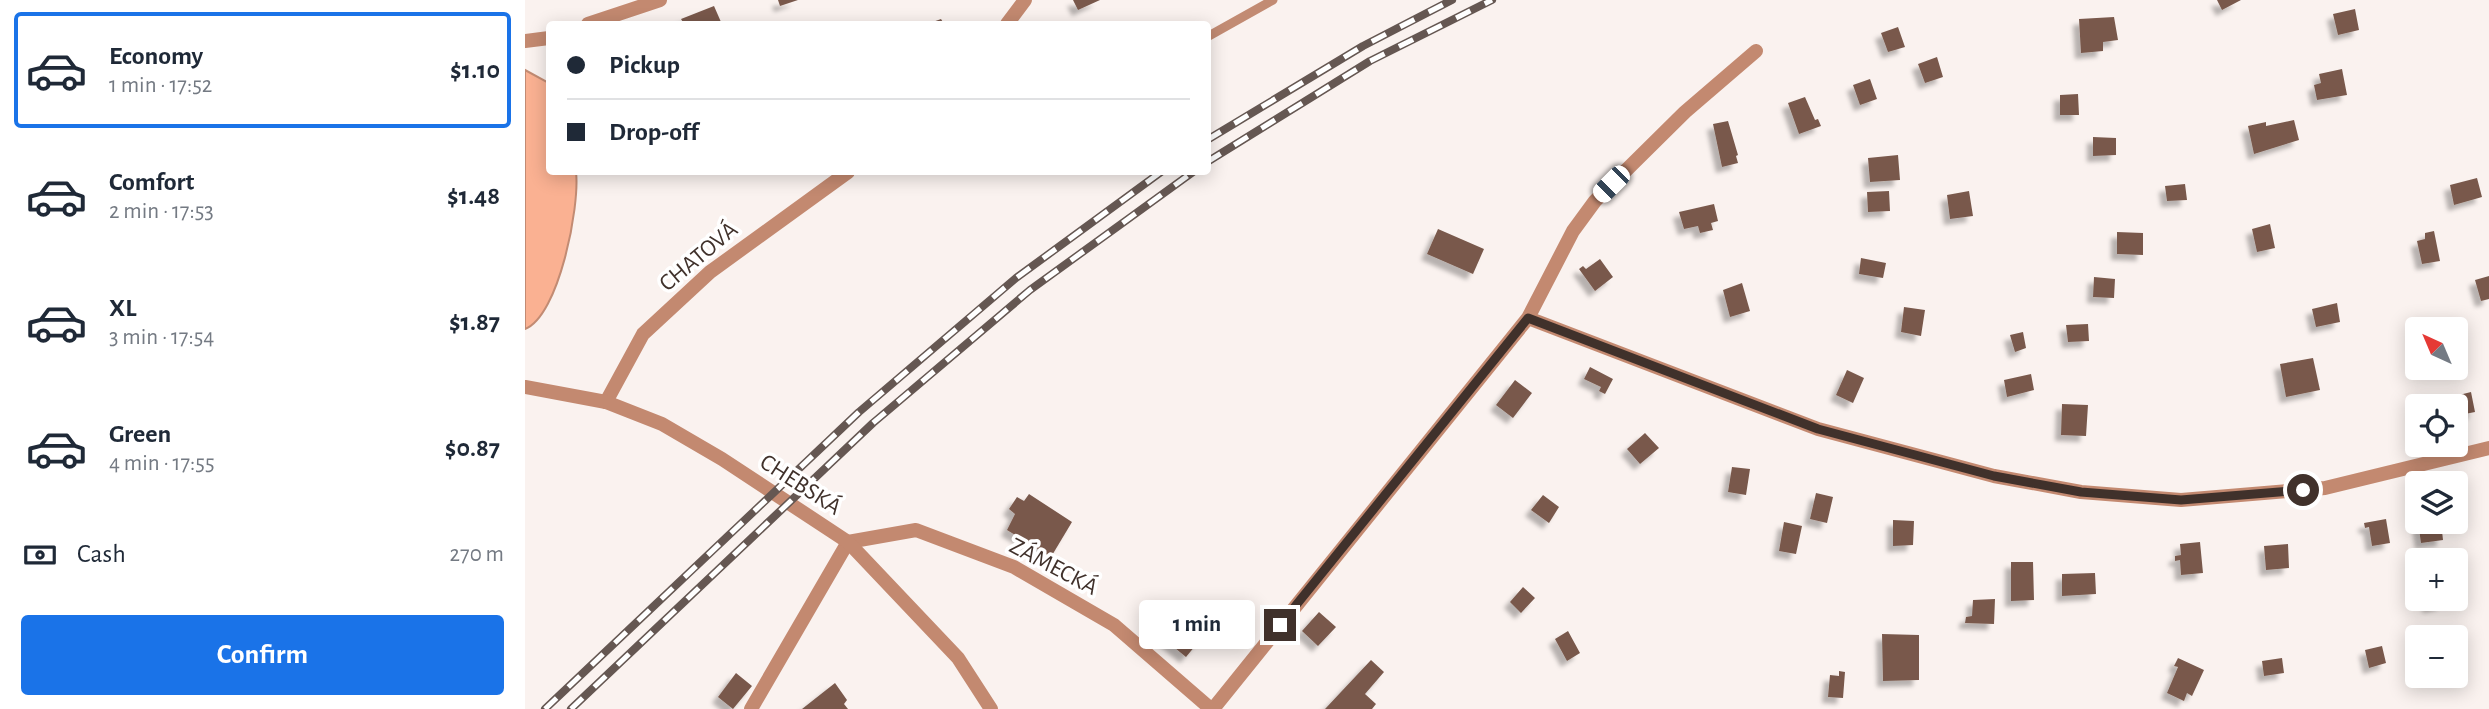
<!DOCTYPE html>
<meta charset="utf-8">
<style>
body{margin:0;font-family:"Alegreya Sans",sans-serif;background:#f6f6f7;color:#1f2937;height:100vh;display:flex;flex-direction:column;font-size:26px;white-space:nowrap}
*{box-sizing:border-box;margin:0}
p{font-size:23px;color:#747a83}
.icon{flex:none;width:38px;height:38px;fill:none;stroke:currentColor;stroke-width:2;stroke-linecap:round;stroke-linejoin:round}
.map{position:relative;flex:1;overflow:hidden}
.details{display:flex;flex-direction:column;background:#fff;width:525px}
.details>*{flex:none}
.top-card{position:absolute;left:21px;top:21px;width:665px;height:154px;border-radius:7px;box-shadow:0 4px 18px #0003;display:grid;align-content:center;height:154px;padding:0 21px;background:#fff}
.needle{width:46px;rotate:316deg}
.fabs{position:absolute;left:1880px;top:317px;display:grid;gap:14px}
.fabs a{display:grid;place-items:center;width:63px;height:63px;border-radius:7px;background:#fff;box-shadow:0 4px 18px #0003;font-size:35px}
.end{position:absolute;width:32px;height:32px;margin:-16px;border:9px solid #40312b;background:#fff;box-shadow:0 0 0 4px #fff}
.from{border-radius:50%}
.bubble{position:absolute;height:49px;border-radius:7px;background:#fff;box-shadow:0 4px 18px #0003;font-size:23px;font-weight:700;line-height:49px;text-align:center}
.car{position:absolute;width:21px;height:42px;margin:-21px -10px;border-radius:9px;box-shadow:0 0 5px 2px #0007;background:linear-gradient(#fff 24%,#345 0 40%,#fff 0 76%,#345 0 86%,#fff 0)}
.top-card b{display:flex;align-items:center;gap:24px;height:66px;font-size:26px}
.top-card b+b{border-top:2px solid #e0e1e3}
.top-card i{width:18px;height:18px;background:#1f2937}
ul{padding:12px 0 0;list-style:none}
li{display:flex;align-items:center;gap:21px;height:116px;margin:0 14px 10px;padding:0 7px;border:4px solid transparent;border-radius:7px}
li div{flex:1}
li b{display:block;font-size:26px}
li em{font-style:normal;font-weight:700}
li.selected{border-color:#1a73e8}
li>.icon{width:63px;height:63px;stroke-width:1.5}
.pay{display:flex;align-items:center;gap:18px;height:77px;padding:0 21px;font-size:26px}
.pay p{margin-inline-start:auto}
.action{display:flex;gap:14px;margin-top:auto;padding:14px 21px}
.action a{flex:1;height:80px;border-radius:7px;background:#1a73e8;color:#fff;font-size:28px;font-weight:700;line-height:80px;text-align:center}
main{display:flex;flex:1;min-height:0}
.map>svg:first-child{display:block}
.water{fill:#fab192;stroke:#c28b73;stroke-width:2}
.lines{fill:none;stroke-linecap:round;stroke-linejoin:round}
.stream{stroke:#c28b73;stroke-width:9}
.building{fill:#79594c;filter:url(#shadow)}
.minor{stroke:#c38970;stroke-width:14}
.tertiary{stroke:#c38970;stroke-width:14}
.rail-casing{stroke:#655752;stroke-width:8}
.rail{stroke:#fff;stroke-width:5;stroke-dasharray:16;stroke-linecap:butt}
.route{stroke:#40312b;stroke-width:9}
.labels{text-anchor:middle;stroke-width:7;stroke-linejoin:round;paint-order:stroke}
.street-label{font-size:24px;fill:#40312b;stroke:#fff}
</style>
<main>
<section class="details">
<ul>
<li class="selected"><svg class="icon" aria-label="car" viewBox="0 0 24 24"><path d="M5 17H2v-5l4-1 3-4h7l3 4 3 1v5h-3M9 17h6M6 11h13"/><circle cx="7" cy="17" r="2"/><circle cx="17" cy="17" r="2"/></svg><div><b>Economy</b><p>1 min · 17:52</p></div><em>$1.10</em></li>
<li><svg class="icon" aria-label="car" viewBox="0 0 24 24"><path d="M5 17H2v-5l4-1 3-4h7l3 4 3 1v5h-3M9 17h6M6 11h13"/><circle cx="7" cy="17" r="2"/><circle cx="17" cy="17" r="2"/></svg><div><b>Comfort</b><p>2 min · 17:53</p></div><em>$1.48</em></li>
<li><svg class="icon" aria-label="car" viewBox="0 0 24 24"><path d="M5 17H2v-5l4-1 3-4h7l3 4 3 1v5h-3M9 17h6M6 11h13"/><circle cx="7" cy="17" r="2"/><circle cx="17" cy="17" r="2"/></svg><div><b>XL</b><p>3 min · 17:54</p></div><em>$1.87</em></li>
<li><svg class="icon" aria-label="car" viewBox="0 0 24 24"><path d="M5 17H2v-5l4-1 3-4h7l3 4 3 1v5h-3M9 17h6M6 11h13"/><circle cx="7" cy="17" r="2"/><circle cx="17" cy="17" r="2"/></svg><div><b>Green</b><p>4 min · 17:55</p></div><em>$0.87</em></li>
</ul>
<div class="pay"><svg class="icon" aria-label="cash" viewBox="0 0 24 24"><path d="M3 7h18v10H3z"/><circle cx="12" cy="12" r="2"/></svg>Cash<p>270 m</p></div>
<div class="action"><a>Confirm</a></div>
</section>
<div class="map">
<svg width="1964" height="709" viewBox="0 0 1964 709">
<defs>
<filter id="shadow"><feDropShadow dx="-6" dy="6" stdDeviation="2" flood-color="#0004"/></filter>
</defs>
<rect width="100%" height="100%" fill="#faf2ef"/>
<!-- water -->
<path class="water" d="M 0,70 L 24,83 L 24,172 L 51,172 C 55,206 34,316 0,329 Z"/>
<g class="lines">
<!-- stream -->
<path class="stream" d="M 682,37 L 748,0"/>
</g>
<!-- building -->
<path class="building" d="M 253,0 L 273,0 L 255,6 Z
M 548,0 L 575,0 L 553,10 Z
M 1692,0 L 1716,0 L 1697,10 Z
M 189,6 L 196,22 L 159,24 L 156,19 Z
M 1830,9 L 1834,30 L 1813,35 L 1808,14 Z
M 1589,17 L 1593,40 L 1578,42 L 1578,51 L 1556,53 L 1554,19 Z
M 416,19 L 419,24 L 402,24 Z
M 1373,27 L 1380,47 L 1363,52 L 1356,33 Z
M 1412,57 L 1418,77 L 1400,83 L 1393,64 Z
M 1817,69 L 1822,95 L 1792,100 L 1789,85 L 1796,83 L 1794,74 Z
M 1345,79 L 1352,99 L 1335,105 L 1328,85 Z
M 1553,94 L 1554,115 L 1535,115 L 1535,95 Z
M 1280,97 L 1290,120 L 1293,119 L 1296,126 L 1274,134 L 1263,103 Z
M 1769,120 L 1774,140 L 1729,154 L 1723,126 L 1741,122 L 1741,126 Z
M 1203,121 L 1213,155 L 1211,156 L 1213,163 L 1197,167 L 1188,124 Z
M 1568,137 L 1591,138 L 1591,155 L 1568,156 Z
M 1373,155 L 1375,180 L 1345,182 L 1343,158 Z
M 1952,178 L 1957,197 L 1929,205 L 1925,185 Z
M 1660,184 L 1662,200 L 1642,201 L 1640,186 Z
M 1364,191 L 1365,211 L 1343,212 L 1342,192 Z
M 1444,191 L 1448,216 L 1425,219 L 1422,195 Z
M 1189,204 L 1193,221 L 1186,223 L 1188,230 L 1175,233 L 1173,226 L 1159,229 L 1154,212 Z
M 1745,224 L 1750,248 L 1732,252 L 1727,229 Z
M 913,229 L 959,249 L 948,274 L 902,254 Z
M 1909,231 L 1915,261 L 1897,264 L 1892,241 L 1900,239 L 1900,233 Z
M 1592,232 L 1618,233 L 1618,255 L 1592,254 Z
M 1336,258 L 1361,263 L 1358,278 L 1334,274 Z
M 1075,259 L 1088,277 L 1070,291 L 1054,269 L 1058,266 L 1061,269 Z
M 1964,276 L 1964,299 L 1956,301 L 1950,280 Z
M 1569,277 L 1590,279 L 1589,298 L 1568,297 Z
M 1217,283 L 1225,311 L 1205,317 L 1198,290 Z
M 1812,303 L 1815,322 L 1791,327 L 1787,309 Z
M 1379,307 L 1400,310 L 1396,336 L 1376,332 Z
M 1563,324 L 1564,341 L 1543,342 L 1541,325 Z
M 1498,332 L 1501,348 L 1490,352 L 1485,335 Z
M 1788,358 L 1795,390 L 1761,397 L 1755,364 Z
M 1065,367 L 1088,379 L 1080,394 L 1074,391 L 1076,387 L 1059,379 Z
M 1322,370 L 1339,378 L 1328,403 L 1311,395 Z
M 1506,374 L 1509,390 L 1482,397 L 1479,380 Z
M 990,380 L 1007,393 L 988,418 L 971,405 Z
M 1946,392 L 1950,412 L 1930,416 L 1930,406 L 1924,406 L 1922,398 Z
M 1537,404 L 1563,405 L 1561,436 L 1536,435 Z
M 1120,433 L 1134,448 L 1115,464 L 1102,449 Z
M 1207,467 L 1225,469 L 1221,495 L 1203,492 Z
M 1291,493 L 1308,497 L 1302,523 L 1285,519 Z
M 504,494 L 547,522 L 526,557 L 482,530 L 490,514 L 484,509 L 492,497 L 499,501 Z
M 1018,495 L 1034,507 L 1024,523 L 1006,510 Z
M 1861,519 L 1865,543 L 1847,546 L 1844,527 L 1840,528 L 1839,523 Z
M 1368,520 L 1389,521 L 1388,545 L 1368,546 Z
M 1259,522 L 1277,526 L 1271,554 L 1254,551 Z
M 1893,522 L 1916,522 L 1918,540 L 1896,543 Z
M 1675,542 L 1678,573 L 1656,575 L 1655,560 L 1650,561 L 1650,556 L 1656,555 L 1655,544 Z
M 1763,544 L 1764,568 L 1741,570 L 1739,546 Z
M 1486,562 L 1508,562 L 1509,600 L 1486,601 Z
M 1570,573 L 1571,594 L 1537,596 L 1537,574 Z
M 998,587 L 1010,598 L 996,613 L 985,602 Z
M 1902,598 L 1916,598 L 1918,604 L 1904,607 Z
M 1470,599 L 1469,624 L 1440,623 L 1441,617 L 1447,616 L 1448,600 Z
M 647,607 L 680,634 L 661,657 L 628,630 Z
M 794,612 L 811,627 L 793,646 L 777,631 Z
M 1043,631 L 1055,653 L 1042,661 L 1030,639 Z
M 1357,634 L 1394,635 L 1394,680 L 1358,681 Z
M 1857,646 L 1861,663 L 1844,668 L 1840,650 Z
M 1653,658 L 1679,670 L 1667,696 L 1662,693 L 1659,701 L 1642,693 L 1653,667 L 1649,666 Z
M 1757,658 L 1759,673 L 1739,676 L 1737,661 Z
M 846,660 L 859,672 L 840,694 L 851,704 L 847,709 L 800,709 Z
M 1314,671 L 1320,672 L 1318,698 L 1303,697 L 1305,675 L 1314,676 Z
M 211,673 L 227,686 L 208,709 L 193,697 Z
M 310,683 L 322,700 L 319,704 L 323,709 L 277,709 Z"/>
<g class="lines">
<!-- minor -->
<path class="minor" d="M 63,24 L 135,0
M 482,24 L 500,0
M 0,41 L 24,38
M 1003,318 L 1293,429 L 1469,476 L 1556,492 L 1656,500 L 1800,488 L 1964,448
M 81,402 L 118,334 L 185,272 L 323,172
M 226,709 L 323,542 L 391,530 L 489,567 L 589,625 L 686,709
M 688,709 L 1003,318 L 1048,231 L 1070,201 L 1160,112 L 1231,51"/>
<!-- tertiary -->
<path class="tertiary" d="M 0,387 L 81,402 L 137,424 L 197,459 L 323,542 L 433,658 L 466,709"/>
<!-- rail casing -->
<g class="rail-casing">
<path id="rail" d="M 682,140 L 838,46 L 927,0
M 682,162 L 845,61 L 967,0
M 20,709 L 334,412 L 491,278 L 636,172
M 46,709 L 348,423 L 505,290 L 668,172"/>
</g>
<!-- rail -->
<use href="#rail" class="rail"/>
</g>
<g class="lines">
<!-- route -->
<path class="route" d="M 755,625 L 1003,318 L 1293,429 L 1469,476 L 1556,492 L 1656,500 L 1778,490"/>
</g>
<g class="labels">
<!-- street labels -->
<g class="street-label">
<text transform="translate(173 256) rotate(-40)" y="8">CHATOVÁ</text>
<text transform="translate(276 484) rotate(33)" y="8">CHEBSKÁ</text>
<text transform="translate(529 566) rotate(28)" y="8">ZÁMECKÁ</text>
</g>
</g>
</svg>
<div class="fabs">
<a><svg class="needle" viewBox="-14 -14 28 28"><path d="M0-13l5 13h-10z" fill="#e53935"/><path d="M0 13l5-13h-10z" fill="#747a83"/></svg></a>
<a><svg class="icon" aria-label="locate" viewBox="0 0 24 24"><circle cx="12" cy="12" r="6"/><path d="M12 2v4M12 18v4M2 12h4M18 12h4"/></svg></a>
<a><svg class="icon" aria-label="layers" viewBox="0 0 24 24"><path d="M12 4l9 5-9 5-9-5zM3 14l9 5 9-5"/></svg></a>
<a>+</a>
<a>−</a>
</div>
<i class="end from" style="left:1778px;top:490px"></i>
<i class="end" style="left:755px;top:625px"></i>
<div class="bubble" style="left:614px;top:600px;width:116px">1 min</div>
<i class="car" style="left:1086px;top:184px;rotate:225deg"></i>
<div class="top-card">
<b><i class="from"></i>Pickup</b>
<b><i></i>Drop-off</b>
</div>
</div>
</main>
